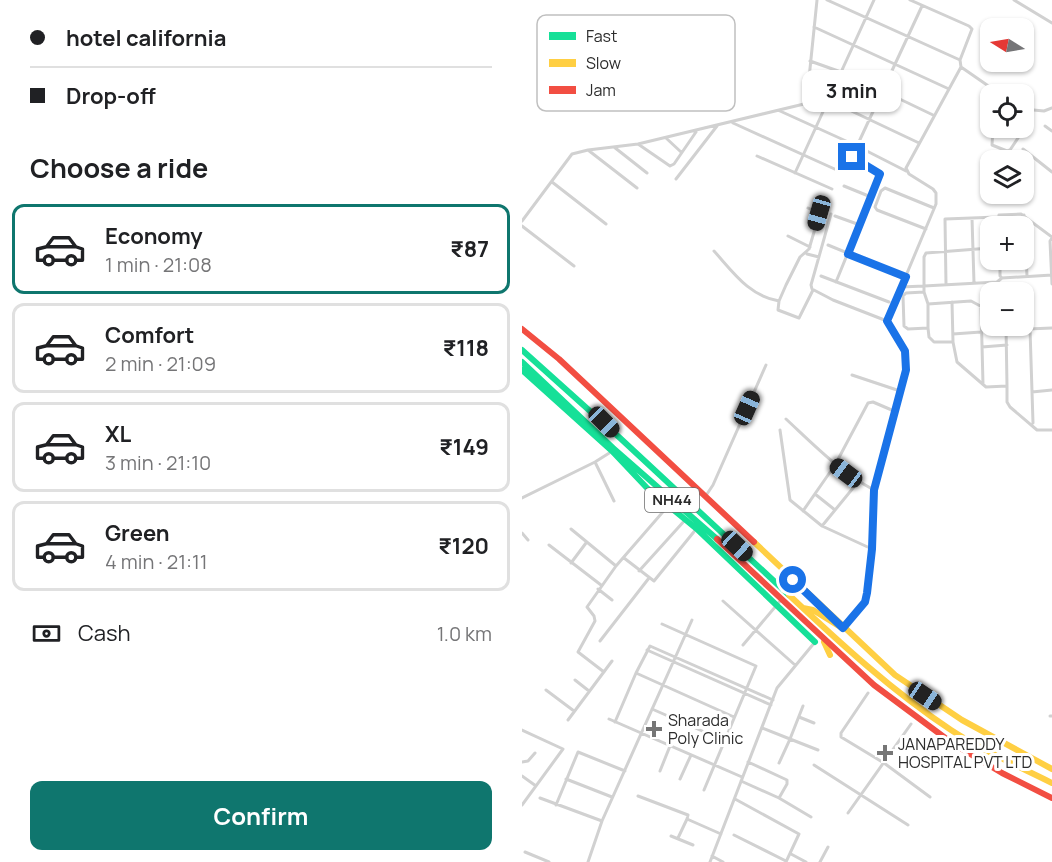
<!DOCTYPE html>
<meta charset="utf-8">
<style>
body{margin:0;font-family:Manrope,sans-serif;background:#f6f6f6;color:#202124;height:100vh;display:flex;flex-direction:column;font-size:22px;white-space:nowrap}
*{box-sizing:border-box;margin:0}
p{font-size:20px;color:#757577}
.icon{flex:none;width:33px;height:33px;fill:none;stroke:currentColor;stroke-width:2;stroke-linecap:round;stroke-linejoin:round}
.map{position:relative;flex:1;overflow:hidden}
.panel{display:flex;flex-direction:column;background:#fff;width:522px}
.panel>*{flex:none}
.banner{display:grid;align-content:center;height:132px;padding:0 30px;background:#fff}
.needle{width:39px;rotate:281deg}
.buttons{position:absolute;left:458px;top:18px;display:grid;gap:12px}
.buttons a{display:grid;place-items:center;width:54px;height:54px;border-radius:12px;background:#fff;box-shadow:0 2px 4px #0004;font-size:30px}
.end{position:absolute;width:27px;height:27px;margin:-14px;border:8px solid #1a73e8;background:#fff;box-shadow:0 0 0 3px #fff}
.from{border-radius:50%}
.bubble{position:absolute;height:42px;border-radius:12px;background:#fff;box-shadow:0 2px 4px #0004;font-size:20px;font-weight:700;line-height:42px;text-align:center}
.car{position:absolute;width:18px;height:36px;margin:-18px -9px;border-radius:8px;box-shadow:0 0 4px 2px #0007;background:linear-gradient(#222 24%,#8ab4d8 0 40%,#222 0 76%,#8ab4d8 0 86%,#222 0)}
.banner b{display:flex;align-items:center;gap:21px;height:57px;font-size:22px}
.banner b+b{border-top:2px solid #e0e0e0}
.banner i{width:15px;height:15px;background:#202124}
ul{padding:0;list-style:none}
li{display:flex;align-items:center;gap:18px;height:90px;margin:0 12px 9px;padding:0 18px;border:3px solid #e0e0e0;border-radius:12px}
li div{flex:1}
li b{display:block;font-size:22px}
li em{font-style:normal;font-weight:700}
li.active{border-color:#0f766e}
li>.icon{width:54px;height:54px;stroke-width:1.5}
h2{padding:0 30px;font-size:27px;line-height:72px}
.pay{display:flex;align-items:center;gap:15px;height:66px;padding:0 30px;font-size:22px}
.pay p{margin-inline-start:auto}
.action{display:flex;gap:12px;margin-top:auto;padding:12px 30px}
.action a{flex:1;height:69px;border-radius:12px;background:#0f766e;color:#fff;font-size:24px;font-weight:700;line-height:69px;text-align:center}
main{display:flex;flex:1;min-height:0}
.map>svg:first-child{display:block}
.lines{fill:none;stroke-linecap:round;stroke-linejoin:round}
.street{stroke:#d1d1d1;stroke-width:3}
.fast{stroke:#16e098;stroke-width:6}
.slow{stroke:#ffcf43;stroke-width:6}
.jam{stroke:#f24e42;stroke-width:6}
.route{stroke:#1a73e8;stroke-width:8}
.poi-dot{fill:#767676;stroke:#fff;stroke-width:2}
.labels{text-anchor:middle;stroke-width:6;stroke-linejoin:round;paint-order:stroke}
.shield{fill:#fff;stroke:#6b6b6b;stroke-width:1.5}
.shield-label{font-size:15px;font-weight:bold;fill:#2c2c2c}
.poi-label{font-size:16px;fill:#2c2c2c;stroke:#fff;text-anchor:start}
.key{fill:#fff;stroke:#c0c0c0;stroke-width:1.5}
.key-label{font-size:16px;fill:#2c2c2c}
</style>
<main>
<section class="panel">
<div class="banner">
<b><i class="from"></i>hotel california</b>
<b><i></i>Drop-off</b>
</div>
<h2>Choose a ride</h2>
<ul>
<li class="active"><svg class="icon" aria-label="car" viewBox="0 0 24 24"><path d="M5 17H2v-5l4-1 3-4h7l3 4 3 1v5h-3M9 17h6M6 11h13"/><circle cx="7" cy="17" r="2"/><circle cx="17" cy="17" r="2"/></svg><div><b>Economy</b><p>1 min · 21:08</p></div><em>₹87</em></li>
<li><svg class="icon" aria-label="car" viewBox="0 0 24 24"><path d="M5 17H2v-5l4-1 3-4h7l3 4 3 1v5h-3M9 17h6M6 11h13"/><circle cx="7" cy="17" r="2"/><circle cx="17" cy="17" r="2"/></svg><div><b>Comfort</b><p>2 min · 21:09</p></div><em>₹118</em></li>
<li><svg class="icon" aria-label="car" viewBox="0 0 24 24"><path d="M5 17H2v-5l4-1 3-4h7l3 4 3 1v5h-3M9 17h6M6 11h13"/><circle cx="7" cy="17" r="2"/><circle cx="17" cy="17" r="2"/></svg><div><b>XL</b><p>3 min · 21:10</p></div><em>₹149</em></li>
<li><svg class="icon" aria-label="car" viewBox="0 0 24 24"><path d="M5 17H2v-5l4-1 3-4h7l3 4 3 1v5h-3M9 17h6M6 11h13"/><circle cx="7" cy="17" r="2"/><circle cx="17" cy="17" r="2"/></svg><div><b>Green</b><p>4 min · 21:11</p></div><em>₹120</em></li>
</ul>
<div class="pay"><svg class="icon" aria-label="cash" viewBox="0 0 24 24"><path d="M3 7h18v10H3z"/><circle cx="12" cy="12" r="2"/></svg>Cash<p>1.0 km</p></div>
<div class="action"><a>Confirm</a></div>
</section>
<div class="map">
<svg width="530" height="862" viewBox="0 0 530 862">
<rect width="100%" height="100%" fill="#fff"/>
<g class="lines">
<!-- street -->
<path class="street" d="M 305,0 L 438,60
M 492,0 L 530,23
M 292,27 L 427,89
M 288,61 L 319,72
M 439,67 L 478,94
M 285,90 L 397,143
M 361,91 L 411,115
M 501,109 L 522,111 L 530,108
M 258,111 L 335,146 L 384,171
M 211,123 L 317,171
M 523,126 L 530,131
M 471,128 L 470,145 L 485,151 L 488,150 L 498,135
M 144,138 L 159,152
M 116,144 L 148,166 L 152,164 L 174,132
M 335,146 L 400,6
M 92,147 L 125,173
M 501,149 L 530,172
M 66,150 L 115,188
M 235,156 L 310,189
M 273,173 L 352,0
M 154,179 L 195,126
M 30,182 L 84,224
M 322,186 L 349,197
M 286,208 L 297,213
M 309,214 L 289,285 L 290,289 L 311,300 L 365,321
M 502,215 L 505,276
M 313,216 L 338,225
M 450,218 L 452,283
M 0,221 L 50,154 L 66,150 L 116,144 L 282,104 L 285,98 L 295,0
M 0,226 L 52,266
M 476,226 L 477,215 L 499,214 L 530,237
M 404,229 L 355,210 L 353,207 L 359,191 L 363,188 L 412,208
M 266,236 L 288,247
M 530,238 L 528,241 L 530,284
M 306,245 L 384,277
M 468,248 L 404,253 L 402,257 L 402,286 L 475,282 L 480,278
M 192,251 C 211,272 227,296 257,301
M 285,254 L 297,257
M 478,260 L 478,276 L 480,278 L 530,275
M 299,276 L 367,302
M 314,282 L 358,174 L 358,172 L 330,157
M 424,284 L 423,219 L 476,217
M 379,287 L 402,286 L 402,292
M 291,290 L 277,318 L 256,310 L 257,301 L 264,285 L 278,257 L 287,249 L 300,205
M 430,302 L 431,342
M 406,304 L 406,328
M 459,306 L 461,384
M 468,308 L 462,308 L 449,301 L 406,304 L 402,292 L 384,293 L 381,296 L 382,326 L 386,329 L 406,328 L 407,337 L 412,342 L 431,342 L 435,362 L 464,387 L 485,386 L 485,402 L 488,407 L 515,430 L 530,430
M 484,326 L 485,386
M 508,329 L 511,423
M 484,330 L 530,328
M 431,334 L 459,332
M 460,347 L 485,345
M 330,375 L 378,391
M 510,392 L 530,390
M 264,419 C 292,445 318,472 352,490
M 258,430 L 268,500 L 300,526 L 350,549
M 73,462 L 92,501
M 293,494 L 313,510
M 183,497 L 191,485 L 244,365
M 0,498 L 73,462 L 92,450
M 281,511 L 313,465 L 346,403 L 351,402 L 372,411
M 300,526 L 336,482
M 49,529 L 94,566
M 0,533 L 6,540
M 27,545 L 79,585
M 102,558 L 132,581 L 175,528
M 49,563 L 64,543
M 117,571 L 164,519
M 76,589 L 90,600
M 201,601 L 273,665
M 140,624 L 234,666 L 182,790
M 321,627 L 343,602 L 345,593 L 350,549 L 352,490 L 384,371 L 383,351 L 365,321 L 414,204 L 414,193 L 411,189 L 387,174 L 384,168 L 439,67 L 438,60 L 450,29 L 447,26 L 388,0
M 78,641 L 127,578
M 221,645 L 259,600
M 125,650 L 249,705
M 82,672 L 56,652 L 73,621 L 72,616 L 65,607 L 94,566 L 146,506
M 114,673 L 212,717
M 53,680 L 67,691
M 24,690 L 52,711
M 346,693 L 319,733 L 319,737 L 362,763 L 408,797
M 130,709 L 203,741
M 528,716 L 530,716
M 277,717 L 292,723
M 87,719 L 220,777
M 46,720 L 90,661
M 93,722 L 114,673 L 128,646 L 251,700
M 240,728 L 268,739 L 281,706
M 0,730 L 41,749 L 0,805
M 0,762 L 6,761 L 13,753
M 226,762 L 265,780 L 265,784 L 257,798
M 257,763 L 268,739 L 296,750
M 292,765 L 386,825
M 138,771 L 148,746
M 0,776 L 14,786
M 44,779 L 90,797
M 158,779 L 169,755
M 219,781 L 257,798 L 289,817
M 116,796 L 166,815 L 165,819 L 199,834
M 18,798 L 80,821
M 213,799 L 277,834 L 264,862
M 34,805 L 56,752 L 103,771
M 326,813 L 389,724
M 212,835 L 264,861
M 149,836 L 171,845
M 156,838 L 165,819
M 3,852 L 27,862
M 269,854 L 284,862
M 190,856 L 201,862
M 66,862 L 80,821 L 170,620
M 188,862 L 255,688 L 293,642
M 298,862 L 306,847"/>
<!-- fast -->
<path class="fast" d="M 0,350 L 98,438 L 267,595
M 0,362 L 91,448 L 195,539
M 0,370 L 90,451 L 125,488 L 176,530 L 293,642"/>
<!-- slow -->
<path class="slow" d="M 232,542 L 373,675 L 440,720 L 530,769
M 262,590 L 271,580
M 267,595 C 318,643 370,691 429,730 C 461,751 496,766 530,783
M 281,608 L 291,610 L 320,628
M 302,642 L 308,655"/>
<!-- jam -->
<path class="jam" d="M 0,329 L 37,359 L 232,542
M 195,539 L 352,685 L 430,743 L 480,773 L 530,798"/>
</g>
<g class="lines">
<!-- route -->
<path class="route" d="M 271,580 L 321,628 L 343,602 L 345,593 L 350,549 L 352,490 L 384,370 L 383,351 L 365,321 L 384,277 L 326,254 L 358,174 L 330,157"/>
</g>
<!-- markers -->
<g class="poi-dot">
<path d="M129 720h6v6h6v6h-6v6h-6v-6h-6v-6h6z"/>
<path d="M360 744h6v6h6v6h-6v6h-6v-6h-6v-6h6z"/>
</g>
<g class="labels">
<!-- shield labels -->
<rect class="shield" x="123" y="488" width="54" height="24" rx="4.5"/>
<g class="shield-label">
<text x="150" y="505">NH44</text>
</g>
<!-- poi labels -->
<g class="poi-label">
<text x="146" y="726">Sharada<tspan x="146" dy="18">Poly Clinic</tspan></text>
<text x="376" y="750">JANAPAREDDY<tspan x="376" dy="18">HOSPITAL PVT LTD</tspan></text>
</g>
</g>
<!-- legend -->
<rect x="15" y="15" width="198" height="96" rx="9" class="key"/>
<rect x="27" y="32" width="27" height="8" fill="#16e098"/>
<rect x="27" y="59" width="27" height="8" fill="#ffcf43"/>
<rect x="27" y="86" width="27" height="8" fill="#f24e42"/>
<g class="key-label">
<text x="64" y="42">Fast</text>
<text x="64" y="69">Slow</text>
<text x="64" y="96">Jam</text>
</g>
</svg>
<div class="buttons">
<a><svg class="needle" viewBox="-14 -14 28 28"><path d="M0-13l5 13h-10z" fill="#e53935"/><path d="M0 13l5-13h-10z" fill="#757577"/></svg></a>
<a><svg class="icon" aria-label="locate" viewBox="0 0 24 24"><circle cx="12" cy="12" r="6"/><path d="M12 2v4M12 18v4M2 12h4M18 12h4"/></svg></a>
<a><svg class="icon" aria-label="layers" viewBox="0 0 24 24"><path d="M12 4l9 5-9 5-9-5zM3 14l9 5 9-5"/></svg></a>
<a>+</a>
<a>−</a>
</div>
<i class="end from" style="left:271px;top:580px"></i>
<i class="end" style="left:330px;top:157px"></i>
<div class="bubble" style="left:280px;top:70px;width:99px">3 min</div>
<i class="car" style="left:297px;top:213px;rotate:196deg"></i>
<i class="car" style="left:225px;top:408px;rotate:24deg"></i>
<i class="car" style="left:82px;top:422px;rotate:135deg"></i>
<i class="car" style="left:324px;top:473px;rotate:307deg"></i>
<i class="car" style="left:215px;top:546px;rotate:133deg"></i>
<i class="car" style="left:403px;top:696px;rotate:124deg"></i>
</div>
</main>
